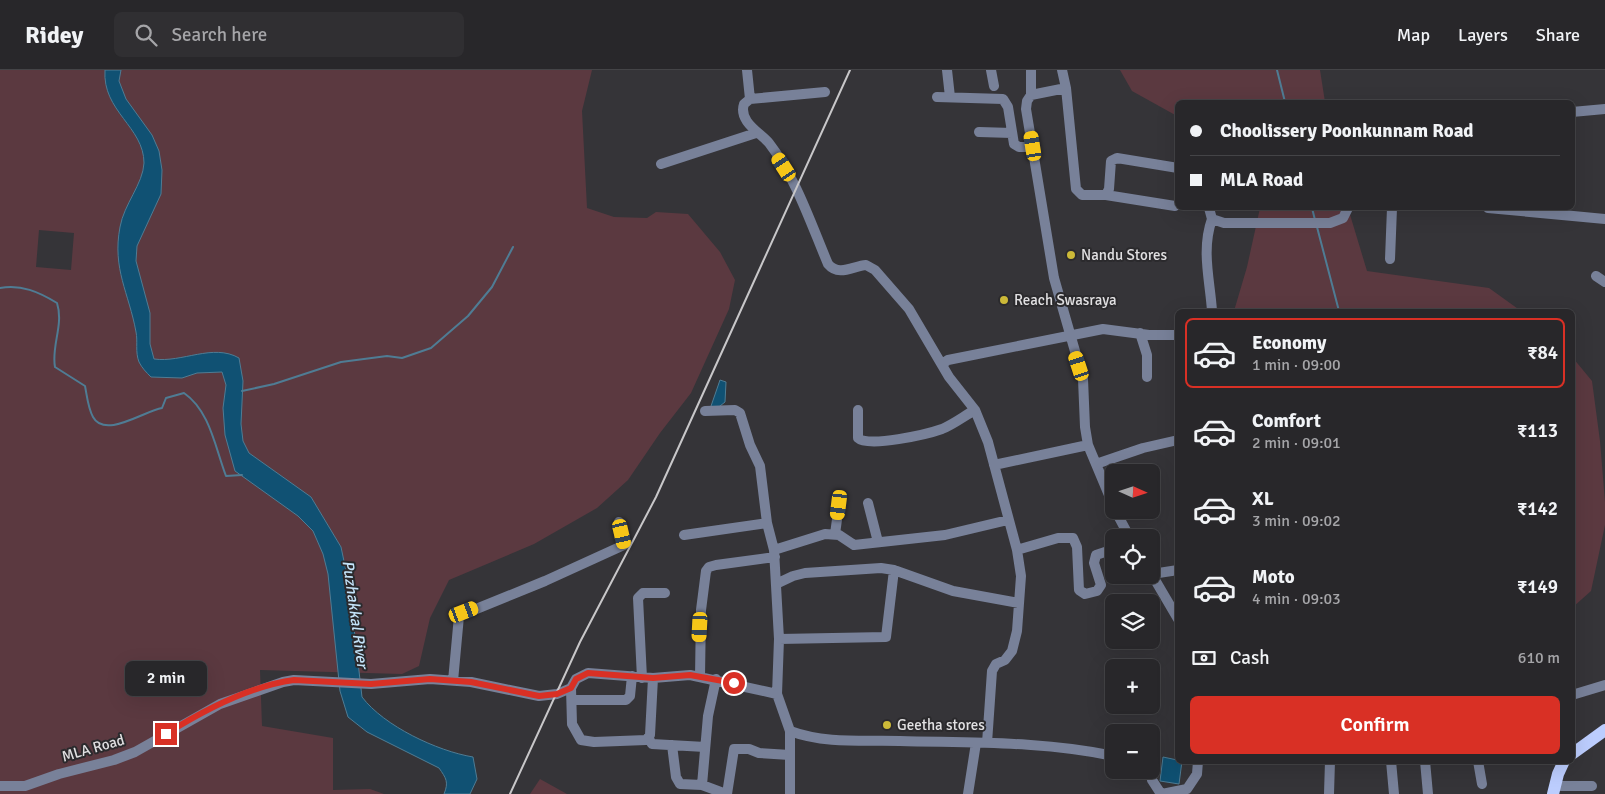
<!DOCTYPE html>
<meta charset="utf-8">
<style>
body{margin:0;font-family:Signika,sans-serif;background:#302f32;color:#f1f3f6;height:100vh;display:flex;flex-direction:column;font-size:19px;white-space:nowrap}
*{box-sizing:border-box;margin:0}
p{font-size:16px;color:#a5a5a8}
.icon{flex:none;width:28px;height:28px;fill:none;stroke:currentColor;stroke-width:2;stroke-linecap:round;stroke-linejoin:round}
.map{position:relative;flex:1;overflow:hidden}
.side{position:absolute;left:1175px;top:239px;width:400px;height:455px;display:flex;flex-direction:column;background:#28272a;border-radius:8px;box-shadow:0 5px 20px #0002,0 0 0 1px #444447}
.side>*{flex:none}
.hud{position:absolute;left:1175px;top:30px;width:400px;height:110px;border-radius:8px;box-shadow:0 5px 20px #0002,0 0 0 1px #444447;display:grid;align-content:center;height:110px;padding:0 15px;background:#28272a}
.needle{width:32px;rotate:93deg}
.fabs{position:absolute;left:1105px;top:394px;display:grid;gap:10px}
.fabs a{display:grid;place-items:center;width:55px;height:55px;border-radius:8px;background:#28272a;box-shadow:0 5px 20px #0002,0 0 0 1px #444447;font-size:25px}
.end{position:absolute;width:22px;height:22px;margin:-11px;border:6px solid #d93025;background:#fff;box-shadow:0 0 0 2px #fff}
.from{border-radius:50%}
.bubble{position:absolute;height:35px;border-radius:8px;background:#28272a;box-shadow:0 5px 20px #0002,0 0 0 1px #444447;font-size:16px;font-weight:600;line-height:35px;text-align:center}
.car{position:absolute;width:15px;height:30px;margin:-15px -8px;border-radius:6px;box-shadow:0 0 4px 1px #0007;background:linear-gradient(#f5c518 24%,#345 0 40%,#f5c518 0 76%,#345 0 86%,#f5c518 0)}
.hud b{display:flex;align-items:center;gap:18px;height:48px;font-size:19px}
.hud b+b{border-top:1px solid #444447}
.hud i{width:12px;height:12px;background:#f1f3f6}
ul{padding:9px 0 0;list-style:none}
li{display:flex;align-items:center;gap:15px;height:70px;margin:0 10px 8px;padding:0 5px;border:2px solid transparent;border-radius:8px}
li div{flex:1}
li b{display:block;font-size:19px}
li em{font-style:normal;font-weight:600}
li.current{border-color:#d93025}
li>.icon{width:45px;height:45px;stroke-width:1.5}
.pay{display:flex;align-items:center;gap:12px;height:55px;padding:0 15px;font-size:19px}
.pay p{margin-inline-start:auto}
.action{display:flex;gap:10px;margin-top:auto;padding:10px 15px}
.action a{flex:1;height:58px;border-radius:8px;background:#d93025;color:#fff;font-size:20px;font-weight:600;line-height:58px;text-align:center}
header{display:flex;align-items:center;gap:30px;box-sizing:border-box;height:70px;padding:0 25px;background:#28272a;border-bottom:1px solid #444447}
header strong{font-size:24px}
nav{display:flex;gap:28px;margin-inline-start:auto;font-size:18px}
.search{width:350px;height:45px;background:#302f32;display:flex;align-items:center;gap:12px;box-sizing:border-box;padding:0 18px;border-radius:8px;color:#a5a5a8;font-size:19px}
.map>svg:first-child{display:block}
.green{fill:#5b3940;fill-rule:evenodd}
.water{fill:#105173;stroke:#4f7c94}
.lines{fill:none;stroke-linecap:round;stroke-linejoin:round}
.stream{stroke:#4f7c94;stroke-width:2}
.minor{stroke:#788199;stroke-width:10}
.major{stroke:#bccdfe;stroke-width:12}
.rail{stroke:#c8c7c9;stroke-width:2}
.route{stroke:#d93025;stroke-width:6}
.poi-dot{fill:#ccb938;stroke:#2b2a2d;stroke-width:2}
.labels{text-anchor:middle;stroke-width:4;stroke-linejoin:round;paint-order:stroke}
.poi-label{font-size:15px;fill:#e1e0e2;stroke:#2b2a2d;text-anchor:start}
.street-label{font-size:15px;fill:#e1e0e2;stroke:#2b2a2d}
.water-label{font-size:16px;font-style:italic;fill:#c3e3f9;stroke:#2b2a2d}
</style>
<header>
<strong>Ridey</strong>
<div class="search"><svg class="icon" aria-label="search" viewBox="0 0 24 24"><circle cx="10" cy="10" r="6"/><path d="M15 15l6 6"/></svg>Search here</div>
<nav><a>Map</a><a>Layers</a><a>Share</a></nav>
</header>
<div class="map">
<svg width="1605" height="724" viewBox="0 0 1605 724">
<rect width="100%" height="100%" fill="#353438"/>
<!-- green -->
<path class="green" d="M 0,0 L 592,0 L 582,41 L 587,138 L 614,147 L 647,148 L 656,142 L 688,144 L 720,182 L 735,210 L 729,239 L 691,323 L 660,363 L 628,410 L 597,438 L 534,474 L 449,510 L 430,548 L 419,596 L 402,604 L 260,600 L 262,656 L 333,668 L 333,720 L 370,719 L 384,724 L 0,724 ZM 39,160 L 74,163 L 71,200 L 36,197 Z
M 1120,0 L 1320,0 L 1325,32 L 1178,32 L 1177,46 L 1132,21 Z
M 1260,138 L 1348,138 L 1367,201 L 1489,218 L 1521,241 L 1234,241 L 1247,197 Z
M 1573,288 L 1592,311 L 1600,371 L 1605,432 L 1605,455 L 1591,521 L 1573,537 Z
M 540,709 L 567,724 L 530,724 Z"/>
<!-- water -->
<path class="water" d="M 105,0 L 121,0 L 119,11 L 126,29 L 152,65 L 159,81 L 162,100 L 161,124 L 137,176 L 136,191 L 150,243 L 150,274 L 154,289 C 182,293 213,273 239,288 L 243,311 L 241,354 L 243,371 L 249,383 L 311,427 L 341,477 L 349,515 L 362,627 C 384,656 437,681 473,687 L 477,709 L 470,724 L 444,724 C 449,712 446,708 439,698 L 367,662 L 348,647 L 340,621 L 328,504 L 323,484 L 313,461 L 298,446 L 235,401 L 225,365 L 223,338 L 226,315 L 222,302 L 197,303 L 182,308 L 151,307 C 146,302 142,298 139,292 C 135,282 138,271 136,262 C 129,223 112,199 120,157 C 124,134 143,114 144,93 C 144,57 102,41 105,0 Z
M 720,310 L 726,312 L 725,332 L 715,340 L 710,339 Z
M 1163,687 L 1182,691 L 1179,714 L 1160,711 Z"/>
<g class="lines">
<!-- stream -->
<path class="stream" d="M 1277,0 L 1285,32
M 1312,138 L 1315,150
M 1317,157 L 1339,241
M 0,218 C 21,214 39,222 57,233 C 64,255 51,276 55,297 L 85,316 C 87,326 88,338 93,347 C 105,369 144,341 162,338 L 166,328 L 184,323 C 210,341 215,377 226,406 L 242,405
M 242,321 L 274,314 L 341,292 L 387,286 L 402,288 L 431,278 L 468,246 L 492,217 L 513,177"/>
<!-- minor -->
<path class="minor" d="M 747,0 L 750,29 L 744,34 C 738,52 761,63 769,73 C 796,108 811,154 828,194 C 839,207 853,196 866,195 L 875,200 L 909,239 L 949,307 L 975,340 L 988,372 L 1017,480 L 1021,506 L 1017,561 L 1012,581 L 1005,590 L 996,594 L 992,601 L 987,673
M 947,0 L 950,27
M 991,0 L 994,16
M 1062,0 L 1066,18 L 1031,25 L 1027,31 L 1026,39 L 1054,208 L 1083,309 L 1085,357 L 1088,375 L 1114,437
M 1066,18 L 1076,119 L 1082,125 L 1106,125 L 1109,119 L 1111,91 L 1117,88 L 1178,98
M 1031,25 L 1031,0
M 937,27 L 1003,29 L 1008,37 L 1014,74 L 1019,77 L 1033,77
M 750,29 L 825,22
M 1572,42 L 1605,39
M 979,62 L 1012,63
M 661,94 L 756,63
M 1106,125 L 1175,136
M 1209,138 L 1212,149 L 1224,153 L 1330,153 L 1343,148 L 1348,138
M 1488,138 L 1605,149
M 1212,149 C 1201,180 1210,210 1212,241
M 1390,189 L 1392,138
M 1596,206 L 1605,212
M 1140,263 L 1147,285 L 1147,307
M 942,294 L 948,290 L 1103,259 L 1149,265 L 1178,265
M 858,340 L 858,368 C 868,378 928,364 942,359 C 954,354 964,346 975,340
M 705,341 L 735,340 L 740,343 L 750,375 L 760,396 L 767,453 L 774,480 L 779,569 L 777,624
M 1096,394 L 1143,378 L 1178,370
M 994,395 L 1088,375
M 868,433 L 878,472
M 1115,440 L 1130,468
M 835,464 L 839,435
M 684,465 L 767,453
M 774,480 L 825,464 L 839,465 L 854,475 L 945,465 L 1008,450
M 1017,480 L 1058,468 L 1073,468 L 1077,477 L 1079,520 L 1085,524 L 1097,521 L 1101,515 L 1094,493 L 1096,485 L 1114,479
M 1151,503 L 1178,549
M 1152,504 L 1178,500
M 776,514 L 793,506 L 805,503 L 881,498 L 894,500 L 953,521 L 1019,533
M 779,569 L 886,567 L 894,500
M 700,607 L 701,540 L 706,501 L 709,497 L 716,495 L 775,487
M 642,608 L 638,528 L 643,523 L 665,523
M 453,611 L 459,546 L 545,511 L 624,475 L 619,452
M 571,618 L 572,654 L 581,670 L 594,672 L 646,670 L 650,665 L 653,608
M 1572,625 L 1605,615
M 572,630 L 626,630 L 630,626 L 632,606
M 790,661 L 790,724
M 649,669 L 652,674 L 705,677
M 672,675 L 676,707 L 680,714 L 702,715 L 726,724
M 1391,691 L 1394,724
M 1425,691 L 1428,724
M 1478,691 L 1482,714
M 1150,700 L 1152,710 L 1161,724
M 702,715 L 708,646 L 716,609
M 0,716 L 25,716 L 59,704 L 114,690 L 135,682 L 220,634 L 283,612 L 294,610 L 371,614 L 430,609 L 471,612 L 539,626 L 557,624 L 571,618 L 576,609 L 588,603 L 653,608 L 690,605 L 777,624 L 790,661 C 825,674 864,670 900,671 C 972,673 1043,671 1114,686
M 1555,716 L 1592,716
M 727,724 L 734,679 L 749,679 L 759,683 L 790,685
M 968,724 L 976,673
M 1162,724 L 1187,719 L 1197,704 L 1198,691
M 1329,724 L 1330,691"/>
<!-- major -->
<path class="major" d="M 1572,684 L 1605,660
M 1553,724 L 1558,704 L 1564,691"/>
<!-- rail -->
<path class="rail" d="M 510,724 L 580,572 L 656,427 L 850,0"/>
</g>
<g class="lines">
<!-- route -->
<path class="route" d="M 166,664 C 204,640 249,616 294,610 L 371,614 L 430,609 L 471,612 L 539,626 L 557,624 L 571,618 L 576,609 L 588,603 L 653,608 L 690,605 L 734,613"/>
</g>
<!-- markers -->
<g class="poi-dot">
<circle cx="1071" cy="185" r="5"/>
<circle cx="1004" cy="230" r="5"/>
<circle cx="887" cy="655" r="5"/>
</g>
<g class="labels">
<!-- poi labels -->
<g class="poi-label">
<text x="1081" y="190">Nandu Stores</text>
<text x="1014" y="235">Reach Swasraya</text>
<text x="897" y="660">Geetha stores</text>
</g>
<!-- street labels -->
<g class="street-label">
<text transform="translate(93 678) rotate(-16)" y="5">MLA Road</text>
</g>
<!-- water labels -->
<g class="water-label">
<text transform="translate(356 544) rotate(82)" y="6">Puzhakkal River</text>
</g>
</g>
</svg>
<div class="fabs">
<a><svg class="needle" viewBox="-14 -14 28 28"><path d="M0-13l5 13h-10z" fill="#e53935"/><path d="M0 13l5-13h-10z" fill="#a5a5a8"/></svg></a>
<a><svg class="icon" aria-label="locate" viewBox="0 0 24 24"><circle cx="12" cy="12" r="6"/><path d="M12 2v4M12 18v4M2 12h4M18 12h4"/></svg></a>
<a><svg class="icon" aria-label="layers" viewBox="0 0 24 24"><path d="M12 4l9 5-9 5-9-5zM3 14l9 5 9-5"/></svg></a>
<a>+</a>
<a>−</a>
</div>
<i class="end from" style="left:734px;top:613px"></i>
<i class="end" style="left:166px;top:664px"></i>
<div class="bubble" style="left:125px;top:591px;width:82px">2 min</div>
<i class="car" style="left:1033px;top:76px;rotate:351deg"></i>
<i class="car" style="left:784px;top:97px;rotate:327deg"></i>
<i class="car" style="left:1079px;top:296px;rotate:342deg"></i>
<i class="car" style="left:839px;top:435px;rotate:187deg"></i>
<i class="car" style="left:622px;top:464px;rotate:167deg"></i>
<i class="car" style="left:464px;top:542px;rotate:69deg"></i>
<i class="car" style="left:700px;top:557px;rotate:183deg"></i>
<div class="hud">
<b><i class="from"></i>Choolissery Poonkunnam Road</b>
<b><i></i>MLA Road</b>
</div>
<section class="side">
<ul>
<li class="current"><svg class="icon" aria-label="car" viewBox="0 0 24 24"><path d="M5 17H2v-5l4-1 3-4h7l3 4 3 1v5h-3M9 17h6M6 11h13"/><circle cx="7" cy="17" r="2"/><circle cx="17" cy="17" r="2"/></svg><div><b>Economy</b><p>1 min · 09:00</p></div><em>₹84</em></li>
<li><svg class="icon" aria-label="car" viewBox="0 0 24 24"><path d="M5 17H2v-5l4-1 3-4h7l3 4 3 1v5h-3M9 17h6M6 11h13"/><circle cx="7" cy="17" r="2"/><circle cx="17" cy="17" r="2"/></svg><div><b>Comfort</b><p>2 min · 09:01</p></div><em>₹113</em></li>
<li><svg class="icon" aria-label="car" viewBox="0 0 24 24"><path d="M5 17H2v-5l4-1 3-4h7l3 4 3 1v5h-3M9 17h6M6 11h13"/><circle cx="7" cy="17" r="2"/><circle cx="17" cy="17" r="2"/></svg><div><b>XL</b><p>3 min · 09:02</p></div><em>₹142</em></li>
<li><svg class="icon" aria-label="car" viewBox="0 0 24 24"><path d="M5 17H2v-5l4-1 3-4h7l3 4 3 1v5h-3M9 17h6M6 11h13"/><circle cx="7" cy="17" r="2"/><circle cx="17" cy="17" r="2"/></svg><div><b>Moto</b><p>4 min · 09:03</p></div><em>₹149</em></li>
</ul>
<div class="pay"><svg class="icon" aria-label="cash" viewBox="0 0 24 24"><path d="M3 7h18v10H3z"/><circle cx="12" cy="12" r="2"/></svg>Cash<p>610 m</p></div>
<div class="action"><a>Confirm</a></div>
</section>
</div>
